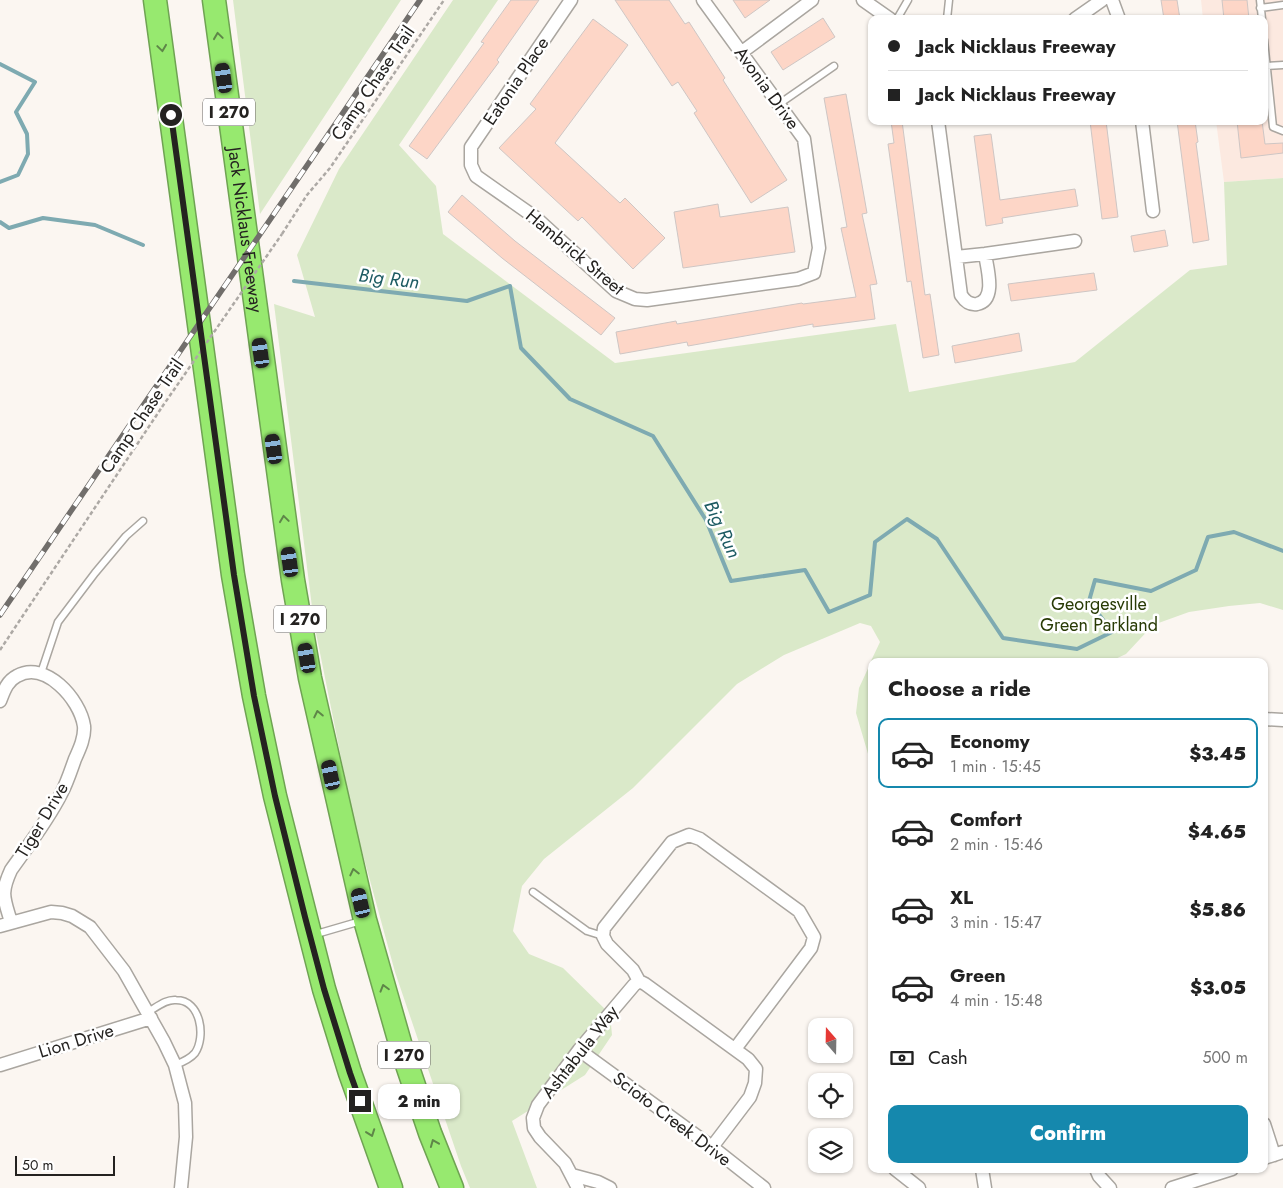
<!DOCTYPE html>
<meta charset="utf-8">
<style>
body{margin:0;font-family:Jost,sans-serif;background:#f2f2f2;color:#222;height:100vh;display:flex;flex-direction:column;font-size:19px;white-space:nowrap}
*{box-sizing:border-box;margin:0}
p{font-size:16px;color:#767676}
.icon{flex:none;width:28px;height:28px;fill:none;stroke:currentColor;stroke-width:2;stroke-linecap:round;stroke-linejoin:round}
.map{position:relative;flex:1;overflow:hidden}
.panel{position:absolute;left:868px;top:658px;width:400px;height:515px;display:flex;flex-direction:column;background:#fff;border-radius:10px;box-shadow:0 1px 4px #0004}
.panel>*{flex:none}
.hud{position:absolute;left:868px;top:15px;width:400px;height:110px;border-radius:10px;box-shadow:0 1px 4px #0004;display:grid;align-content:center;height:110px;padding:0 20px;background:#fff}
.needle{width:32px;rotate:340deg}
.controls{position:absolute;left:808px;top:1018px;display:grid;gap:10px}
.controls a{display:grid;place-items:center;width:45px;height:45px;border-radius:10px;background:#fff;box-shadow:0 1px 4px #0004;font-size:25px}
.scale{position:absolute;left:15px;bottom:12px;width:100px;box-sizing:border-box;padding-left:5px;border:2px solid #242220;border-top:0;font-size:14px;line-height:18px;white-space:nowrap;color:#242220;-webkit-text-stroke:4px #fff;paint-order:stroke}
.end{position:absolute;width:22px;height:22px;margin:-11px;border:6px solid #242220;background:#fff;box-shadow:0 0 0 2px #fff}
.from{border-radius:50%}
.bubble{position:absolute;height:35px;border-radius:10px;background:#fff;box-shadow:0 1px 4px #0004;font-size:16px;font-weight:800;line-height:35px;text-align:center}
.car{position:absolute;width:15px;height:30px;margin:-15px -8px;border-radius:6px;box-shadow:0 0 4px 1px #0007;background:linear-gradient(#222 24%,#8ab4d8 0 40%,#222 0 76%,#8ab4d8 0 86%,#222 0)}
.hud b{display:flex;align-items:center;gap:18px;height:48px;font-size:19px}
.hud b+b{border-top:1px solid #e0e0e0}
.hud i{width:12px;height:12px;background:#222}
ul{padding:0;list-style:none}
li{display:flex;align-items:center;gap:15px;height:70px;margin:0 10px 8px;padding:0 10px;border:2px solid transparent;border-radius:10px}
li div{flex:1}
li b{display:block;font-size:19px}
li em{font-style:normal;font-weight:800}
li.current{border-color:#1588ad}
li>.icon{width:45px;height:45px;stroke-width:1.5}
h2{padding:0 20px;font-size:22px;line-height:60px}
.pay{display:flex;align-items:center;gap:12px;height:55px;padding:0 20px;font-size:19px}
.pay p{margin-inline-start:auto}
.primary-button{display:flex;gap:10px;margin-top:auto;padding:10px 20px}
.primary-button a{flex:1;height:58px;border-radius:10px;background:#1588ad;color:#fff;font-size:20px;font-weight:800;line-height:58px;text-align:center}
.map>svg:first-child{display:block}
.commercial{fill:#fce9e0}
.green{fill:#dae9c9}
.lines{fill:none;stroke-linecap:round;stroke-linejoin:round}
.stream{stroke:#7eaab1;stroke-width:4}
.building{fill:#fdd6c7;stroke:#cec6c4}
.lane-casing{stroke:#aaa6a0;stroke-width:9}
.street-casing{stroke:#aaa6a0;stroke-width:15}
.highway-casing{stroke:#6fa353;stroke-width:25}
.path{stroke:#ada9a5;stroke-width:2.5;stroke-dasharray:4 2.5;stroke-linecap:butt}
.lane{stroke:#fff;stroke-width:6}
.street{stroke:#fff;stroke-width:12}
.highway{stroke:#97e96f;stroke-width:22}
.rail-casing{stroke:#716e6b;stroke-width:5.5}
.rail{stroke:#fff;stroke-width:4;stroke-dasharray:11;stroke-linecap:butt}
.path-bridge{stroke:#ada9a5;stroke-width:2.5;stroke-dasharray:4 2.5;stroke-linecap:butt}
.oneway{stroke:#5e8648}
.route{stroke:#242220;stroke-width:6}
.labels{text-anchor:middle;stroke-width:5;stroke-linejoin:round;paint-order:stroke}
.shield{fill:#fff;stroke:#666463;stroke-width:1}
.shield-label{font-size:16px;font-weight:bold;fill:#242220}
.street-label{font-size:18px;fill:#242220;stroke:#fff}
.park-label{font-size:18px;fill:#293b06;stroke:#fff}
.water-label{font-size:19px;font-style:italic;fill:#1d5b63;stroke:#fff}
</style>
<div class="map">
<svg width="1283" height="1188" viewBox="0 0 1283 1188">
<rect width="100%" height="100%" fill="#fbf6f1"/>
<!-- commercial -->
<path class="commercial" d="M 1201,0 L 1283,0 L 1283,178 L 1224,182 L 1216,121 L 1264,121 L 1264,19 L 1203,19 Z"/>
<!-- green -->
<path class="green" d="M 233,0 L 401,0 L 260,214 Z
M 453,0 L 498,0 L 399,145 L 436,186 L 443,234 L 615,363 L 896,324 L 909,392 L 1075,362 L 1190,270 L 1227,265 L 1224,182 L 1283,178 L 1283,610 L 1260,603 L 1229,606 L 1189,612 L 1153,625 L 1126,654 L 1111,661 L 871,661 L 880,642 L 871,626 L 860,623 L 784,655 L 737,684 L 633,788 L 544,859 L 522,886 L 513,931 L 529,954 L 563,968 L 610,1014 L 612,1035 L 585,1075 L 512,1121 L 537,1188 L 470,1188 L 461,1166 L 395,972 L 354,822 L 314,623 L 274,304 L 315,317 L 297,255 L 339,169 Z
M 871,662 L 871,764 L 856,713 L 859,688 Z"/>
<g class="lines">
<!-- stream -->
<path class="stream" d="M 0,64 L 35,82 L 16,112 L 27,134 L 28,154 L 18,175 L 0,182
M 0,222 L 9,228 L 43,218 L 95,225 L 143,245
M 294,281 L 467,301 L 510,286 L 521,348 L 570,399 L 653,436 L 706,520 L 731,581 L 805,570 L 829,612 L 870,595 L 875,542 L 907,519 L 937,539 L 1003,638 L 1077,649 L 1112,632 L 1089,601 L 1095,580 L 1151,591 L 1196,570 L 1208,537 L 1234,532 L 1283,551"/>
</g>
<!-- building -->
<path class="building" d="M 511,0 L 539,0 L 497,60 L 499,62 L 427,159 L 409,146 L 484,43 L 481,42 Z
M 615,0 L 669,0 L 685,24 L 689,22 L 725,78 L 723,80 L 787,180 L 751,203 L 694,113 L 697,111 L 678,82 L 672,86 Z
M 733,0 L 770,0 L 745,18 Z
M 1161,0 L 1177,0 L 1180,19 L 1164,19 Z
M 1222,0 L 1247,0 L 1249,19 L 1224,19 Z
M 823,18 L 835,37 L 783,70 L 771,52 Z
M 593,19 L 628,45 L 555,143 L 620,203 L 625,198 L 665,238 L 633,269 L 582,217 L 578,221 L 499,148 L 536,109 L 530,104 Z
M 846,94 L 867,213 L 862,214 L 877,284 L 870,285 L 875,319 L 813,327 L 813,324 L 688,346 L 687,342 L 620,354 L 616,332 L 676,321 L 677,324 L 802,303 L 803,304 L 856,297 L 841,228 L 847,227 L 824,98 Z
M 891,121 L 902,121 L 925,295 L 930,294 L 939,355 L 923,358 L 911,281 L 907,282 L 894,187 L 888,144 L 894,143 Z
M 1090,121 L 1106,121 L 1118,217 L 1102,219 Z
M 1177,121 L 1195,121 L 1198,142 L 1196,143 L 1209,240 L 1193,243 Z
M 1237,121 L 1262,121 L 1265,144 L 1283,143 L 1283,153 L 1241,158 Z
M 991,134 L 1000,200 L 1075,189 L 1078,206 L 1002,218 L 1003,223 L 986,226 L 974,136 Z
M 462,195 L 515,241 L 615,318 L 601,335 L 502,258 L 448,212 Z
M 718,204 L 720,217 L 788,207 L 795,252 L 683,268 L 674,212 Z
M 1165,230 L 1168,246 L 1134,252 L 1131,236 Z
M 1094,273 L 1097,290 L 1011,301 L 1008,284 Z
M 1019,333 L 1022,351 L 955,363 L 952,346 Z"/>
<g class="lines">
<!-- lane casing -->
<g class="lane-casing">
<path id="lane" d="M 1260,0 L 1262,19
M 1260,8 L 1283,5
M 897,19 L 908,0
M 947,19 L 949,0
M 1264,40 L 1273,127 L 1283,131
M 1267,66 L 1283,65
M 779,104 L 834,66
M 41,673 L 58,622 L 95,573 L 126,536 L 143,521
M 533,892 L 587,931 L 603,936
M 313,935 L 361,921
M 148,1012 C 157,1007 166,999 176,1000 C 201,1000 206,1037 195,1053 C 190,1059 183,1062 175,1065"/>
</g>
<!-- street casing -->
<g class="street-casing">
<path id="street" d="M 571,0 L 471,147 L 471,165 L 476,176 L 536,218 L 616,291 L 635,299 L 647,300 L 798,279 L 814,273 L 819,248 L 804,139 L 703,0
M 863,0 L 890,19
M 1112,0 L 1119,19
M 1075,19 L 1102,0
M 742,52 L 812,0
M 938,121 L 961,295 C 965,301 969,305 977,304 C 997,300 987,268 985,254
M 1142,121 L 1153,211
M 956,257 L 985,254 L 1075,241
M 0,701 C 4,691 7,681 17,676 C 45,660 80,699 84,726 C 85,737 80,748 75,759 C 71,770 67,783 61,794 C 48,820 28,846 11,870 C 0,894 4,898 11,922
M 1264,719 L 1283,720
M 0,926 L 51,912 L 62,913 L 72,916 L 90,927 L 124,971 L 164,1042 L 175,1065 L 181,1088 L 185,1103 L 186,1137 L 181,1188
M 579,1050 L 712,1147 L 764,1188
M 0,1065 L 151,1018
M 1264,1124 L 1274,1155
M 712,1147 L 750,1097 L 755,1083 L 756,1069 L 748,1059 L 645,984 L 639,981 L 633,970 L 607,944 L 603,936 L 604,928 L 672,842 L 689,835 L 700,839 L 799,911 L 814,937 L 811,948 L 735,1049
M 1264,1158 L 1283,1152
M 895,1169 L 919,1188
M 982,1169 L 985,1188
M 1096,1169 L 1099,1176 L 1110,1188
M 572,1175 L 598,1182 L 610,1188
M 578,1188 L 565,1163 L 540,1137 L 534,1128 L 533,1118 L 538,1105 L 579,1050 L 634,985 L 639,981
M 1172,1188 L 1232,1169"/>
</g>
<!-- highway casing -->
<g class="highway-casing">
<g id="highway">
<path d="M 155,0 L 233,575 L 254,696 L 275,796 L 324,989 L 350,1073 L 391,1188"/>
<path id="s1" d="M 214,0 L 293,580 L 310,678 L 365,920 L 402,1050 L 430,1133 L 452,1188"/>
</g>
</g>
<!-- path -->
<path class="path" d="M 282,234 L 307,195 L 330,168 L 444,0
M 0,650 L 162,407"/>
<!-- lane -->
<use href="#lane" class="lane"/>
<!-- street -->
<use href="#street" class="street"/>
<!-- highway -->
<use href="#highway" class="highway"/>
<!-- rail casing -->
<g class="rail-casing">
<path id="rail" d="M 0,615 L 420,0"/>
</g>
<!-- rail -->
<use href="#rail" class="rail"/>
<!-- path-bridge -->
<path class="path-bridge" d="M 162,407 L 282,234"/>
</g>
<!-- one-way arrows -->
<defs><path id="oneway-chevron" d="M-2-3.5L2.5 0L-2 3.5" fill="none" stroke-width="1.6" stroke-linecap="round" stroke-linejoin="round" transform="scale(1.25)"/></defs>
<g class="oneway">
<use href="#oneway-chevron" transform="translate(218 36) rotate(-98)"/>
<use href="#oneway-chevron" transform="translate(162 48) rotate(82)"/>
<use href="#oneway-chevron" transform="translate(284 519) rotate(-98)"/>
<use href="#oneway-chevron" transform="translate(318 714) rotate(-102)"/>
<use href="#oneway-chevron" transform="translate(354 872) rotate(-103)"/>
<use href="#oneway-chevron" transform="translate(384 988) rotate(-106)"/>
<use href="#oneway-chevron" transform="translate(371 1133) rotate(70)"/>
<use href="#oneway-chevron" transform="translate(434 1143) rotate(-112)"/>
</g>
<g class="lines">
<!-- route -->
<path class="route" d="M 171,115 L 234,575 L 254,696 L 275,796 L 305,917 L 324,989 L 350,1073 L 360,1101"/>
</g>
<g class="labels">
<!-- shield labels -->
<g class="shield">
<rect x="203" y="98.5" width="52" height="27" rx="4"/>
<rect x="274" y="605.5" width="52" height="27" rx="4"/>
<rect x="378" y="1041.5" width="52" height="27" rx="4"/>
</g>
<g class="shield-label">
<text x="229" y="118">I 270</text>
<text x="300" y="625">I 270</text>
<text x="404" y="1061">I 270</text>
</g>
<!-- street labels -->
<g class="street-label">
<text transform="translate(516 81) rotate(-56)" y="6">Eatonia Place</text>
<text transform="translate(373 83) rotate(-56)" y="6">Camp Chase Trail</text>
<text transform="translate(767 88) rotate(54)" y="6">Avonia Drive</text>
<text dy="6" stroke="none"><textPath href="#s1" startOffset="232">Jack Nicklaus Freeway</textPath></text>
<text transform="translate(575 252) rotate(40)" y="6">Hambrick Street</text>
<text transform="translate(142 416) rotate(-56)" y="6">Camp Chase Trail</text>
<text transform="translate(42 820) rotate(-59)" y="6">Tiger Drive</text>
<text transform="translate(76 1041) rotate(-17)" y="6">Lion Drive</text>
<text transform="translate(580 1052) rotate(-52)" y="6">Ashtabula Way</text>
<text transform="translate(672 1119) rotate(37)" y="6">Scioto Creek Drive</text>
</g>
<!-- park labels -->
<g class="park-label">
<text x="1099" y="610">Georgesville<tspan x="1099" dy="21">Green Parkland</tspan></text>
</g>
<!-- water labels -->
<g class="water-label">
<text transform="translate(389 278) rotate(7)" y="7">Big Run</text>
<text transform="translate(723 529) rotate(65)" y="7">Big Run</text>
</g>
</g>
</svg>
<div class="controls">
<a><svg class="needle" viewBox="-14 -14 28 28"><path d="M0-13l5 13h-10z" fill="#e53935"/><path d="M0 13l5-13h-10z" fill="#767676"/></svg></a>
<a><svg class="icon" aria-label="locate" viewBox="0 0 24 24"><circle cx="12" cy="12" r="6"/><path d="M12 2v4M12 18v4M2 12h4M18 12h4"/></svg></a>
<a><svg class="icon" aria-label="layers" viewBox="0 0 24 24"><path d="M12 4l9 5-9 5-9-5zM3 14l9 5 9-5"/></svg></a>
</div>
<div class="scale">50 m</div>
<i class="end from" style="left:171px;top:115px"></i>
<i class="end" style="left:360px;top:1101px"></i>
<div class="bubble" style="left:378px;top:1084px;width:82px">2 min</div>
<i class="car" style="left:224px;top:78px;rotate:352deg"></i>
<i class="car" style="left:261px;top:353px;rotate:352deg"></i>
<i class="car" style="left:274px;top:449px;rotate:352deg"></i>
<i class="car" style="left:290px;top:562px;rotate:352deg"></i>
<i class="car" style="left:307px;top:658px;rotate:350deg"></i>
<i class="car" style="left:331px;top:775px;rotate:348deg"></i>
<i class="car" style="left:361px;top:903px;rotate:347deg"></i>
<div class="hud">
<b><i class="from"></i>Jack Nicklaus Freeway</b>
<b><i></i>Jack Nicklaus Freeway</b>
</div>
<section class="panel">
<h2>Choose a ride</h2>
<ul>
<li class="current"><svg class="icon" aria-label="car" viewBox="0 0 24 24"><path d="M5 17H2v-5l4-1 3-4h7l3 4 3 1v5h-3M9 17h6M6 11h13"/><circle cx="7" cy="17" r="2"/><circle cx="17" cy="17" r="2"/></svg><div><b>Economy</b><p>1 min · 15:45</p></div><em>$3.45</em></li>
<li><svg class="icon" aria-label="car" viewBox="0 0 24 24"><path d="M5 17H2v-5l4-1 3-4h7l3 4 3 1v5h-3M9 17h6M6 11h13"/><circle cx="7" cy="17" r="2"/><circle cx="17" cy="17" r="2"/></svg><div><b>Comfort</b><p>2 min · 15:46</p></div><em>$4.65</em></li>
<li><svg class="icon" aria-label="car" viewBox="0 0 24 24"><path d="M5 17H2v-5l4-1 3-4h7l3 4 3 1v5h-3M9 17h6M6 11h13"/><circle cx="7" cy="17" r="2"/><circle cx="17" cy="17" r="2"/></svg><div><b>XL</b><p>3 min · 15:47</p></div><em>$5.86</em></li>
<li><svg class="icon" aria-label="car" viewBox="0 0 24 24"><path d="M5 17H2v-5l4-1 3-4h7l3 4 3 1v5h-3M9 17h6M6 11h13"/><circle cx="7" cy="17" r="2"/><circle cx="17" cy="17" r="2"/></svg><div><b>Green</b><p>4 min · 15:48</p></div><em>$3.05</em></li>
</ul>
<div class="pay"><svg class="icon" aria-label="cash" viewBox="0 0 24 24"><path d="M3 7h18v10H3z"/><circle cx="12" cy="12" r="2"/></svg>Cash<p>500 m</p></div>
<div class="primary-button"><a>Confirm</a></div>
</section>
</div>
